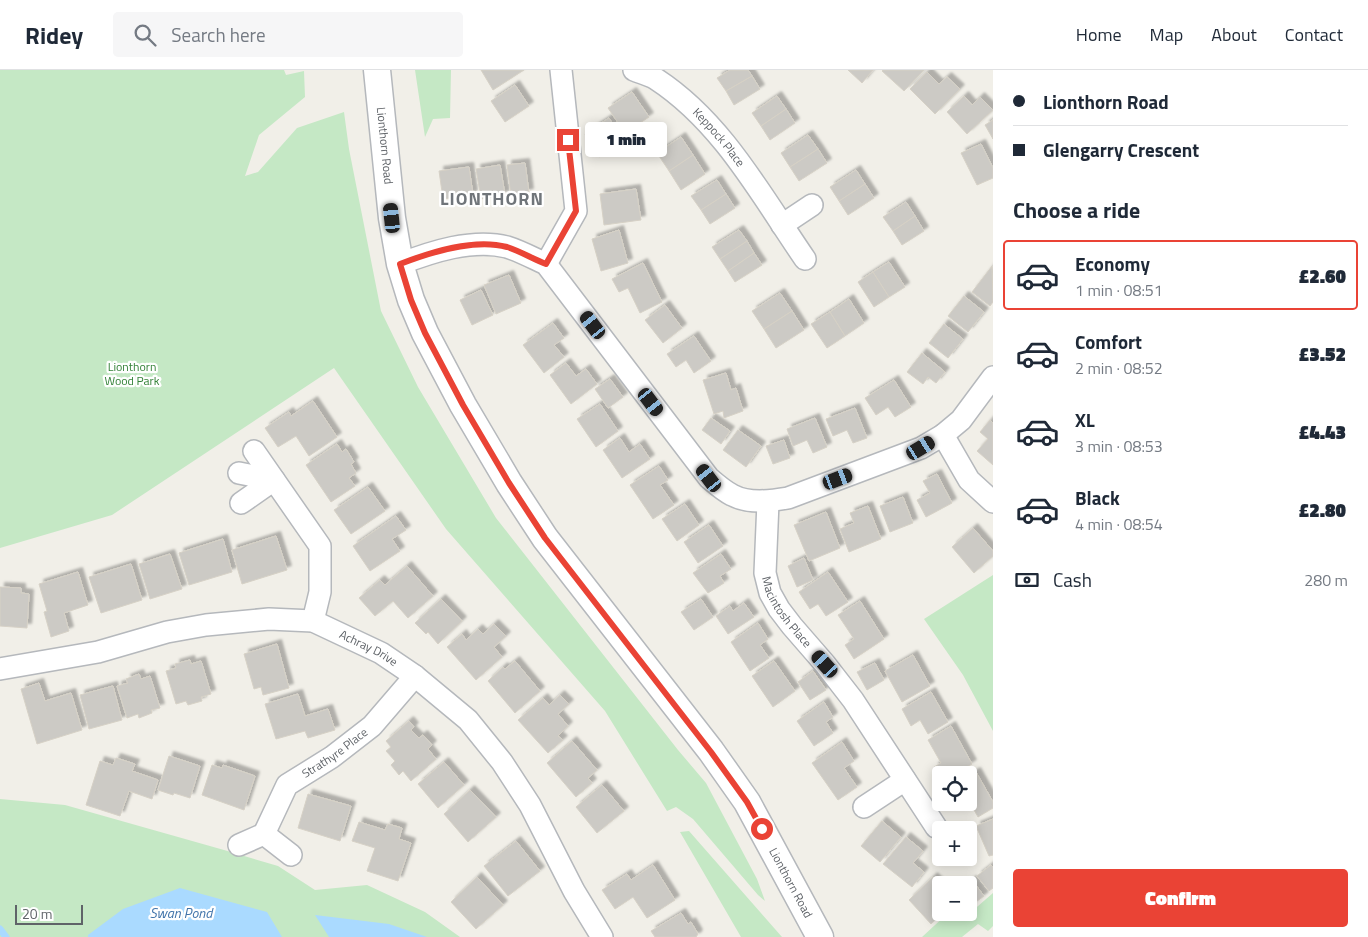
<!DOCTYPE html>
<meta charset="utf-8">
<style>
body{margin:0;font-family:"Titillium Web",sans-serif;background:#f6f6f7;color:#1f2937;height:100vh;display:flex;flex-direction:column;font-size:19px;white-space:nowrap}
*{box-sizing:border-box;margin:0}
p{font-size:16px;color:#747a83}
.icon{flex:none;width:28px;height:28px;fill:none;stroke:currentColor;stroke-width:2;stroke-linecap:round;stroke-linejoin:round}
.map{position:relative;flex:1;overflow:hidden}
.panel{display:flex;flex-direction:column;background:#fff;width:375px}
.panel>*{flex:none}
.top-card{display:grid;align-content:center;height:110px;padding:0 20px;background:#fff}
.buttons{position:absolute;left:932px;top:696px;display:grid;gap:10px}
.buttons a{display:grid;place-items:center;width:45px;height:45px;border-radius:5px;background:#fff;box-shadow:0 2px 12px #0003;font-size:25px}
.scale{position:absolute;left:15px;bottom:12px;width:68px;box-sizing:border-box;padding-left:5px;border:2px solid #5f6368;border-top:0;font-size:14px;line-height:18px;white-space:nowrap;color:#5f6368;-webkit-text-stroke:4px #fff;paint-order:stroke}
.end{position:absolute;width:22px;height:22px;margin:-11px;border:6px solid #ea4335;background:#fff;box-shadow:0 0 0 2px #fff}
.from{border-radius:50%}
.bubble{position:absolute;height:35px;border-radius:5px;background:#fff;box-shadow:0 2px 12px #0003;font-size:16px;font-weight:800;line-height:35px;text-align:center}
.car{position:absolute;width:15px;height:30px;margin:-15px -8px;border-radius:6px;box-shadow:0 0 4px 1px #0007;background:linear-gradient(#222 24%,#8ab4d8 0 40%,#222 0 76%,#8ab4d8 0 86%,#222 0)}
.top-card b{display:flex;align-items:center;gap:18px;height:48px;font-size:19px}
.top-card b+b{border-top:1px solid #e0e1e3}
.top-card i{width:12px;height:12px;background:#1f2937}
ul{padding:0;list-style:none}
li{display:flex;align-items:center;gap:15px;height:70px;margin:0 10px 8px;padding:0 10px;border:2px solid transparent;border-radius:5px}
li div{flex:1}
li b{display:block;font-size:19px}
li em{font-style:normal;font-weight:800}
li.on{border-color:#ea4335}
li>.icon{width:45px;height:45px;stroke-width:1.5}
h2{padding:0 20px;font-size:22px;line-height:60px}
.pay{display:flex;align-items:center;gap:12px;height:55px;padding:0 20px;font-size:19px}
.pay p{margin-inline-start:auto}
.button{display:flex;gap:10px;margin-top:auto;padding:10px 20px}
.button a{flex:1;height:58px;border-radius:5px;background:#ea4335;color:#fff;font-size:20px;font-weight:800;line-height:58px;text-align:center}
header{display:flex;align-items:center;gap:30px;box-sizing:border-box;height:70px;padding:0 25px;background:#fff;border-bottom:1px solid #e0e1e3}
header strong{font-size:24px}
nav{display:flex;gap:28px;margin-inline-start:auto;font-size:18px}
.search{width:350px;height:45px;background:#f6f6f7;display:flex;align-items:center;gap:12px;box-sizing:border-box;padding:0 18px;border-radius:5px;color:#747a83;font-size:19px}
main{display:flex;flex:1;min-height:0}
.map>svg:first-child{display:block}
.green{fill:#c5e8c5}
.water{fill:#aadaff}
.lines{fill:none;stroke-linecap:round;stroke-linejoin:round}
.stream{stroke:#aadaff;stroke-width:7}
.building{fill:#cccac5;stroke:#d6d1c6;filter:url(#shadow)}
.minor-casing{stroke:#b5b8bc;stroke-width:24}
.tertiary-casing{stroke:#b5b8bc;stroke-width:29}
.minor{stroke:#fff;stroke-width:21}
.tertiary{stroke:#fff;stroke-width:26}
.route{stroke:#ea4335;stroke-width:6}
.labels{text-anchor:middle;stroke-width:4.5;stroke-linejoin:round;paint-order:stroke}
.street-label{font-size:12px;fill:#5f6368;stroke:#fff}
.park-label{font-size:12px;fill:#348238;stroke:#fff}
.water-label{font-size:14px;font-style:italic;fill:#4174aa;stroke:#fff}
.district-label{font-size:18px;font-weight:bold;letter-spacing:1px;fill:#70757a;stroke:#fff}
</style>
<header>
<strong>Ridey</strong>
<div class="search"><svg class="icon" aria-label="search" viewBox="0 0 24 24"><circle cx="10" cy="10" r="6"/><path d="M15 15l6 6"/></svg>Search here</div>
<nav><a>Home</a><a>Map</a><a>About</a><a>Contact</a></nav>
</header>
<main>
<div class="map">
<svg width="993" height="867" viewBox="0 0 993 867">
<defs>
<filter id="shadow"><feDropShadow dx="4.5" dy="-4.5" stdDeviation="1" flood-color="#0004"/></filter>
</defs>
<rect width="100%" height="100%" fill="#f1efe8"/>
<!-- green -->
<path class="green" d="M 0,0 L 284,0 L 286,5 L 304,1 L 305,27 L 259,65 L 245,106 L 258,102 L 297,58 L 344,42 L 349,79 L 381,241 L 418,317 L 496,448 L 678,680 L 706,713 L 757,809 L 765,831 L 758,825 L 693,749 L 676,737 L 667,741 L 605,641 L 446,459 L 334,298 L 112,445 L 0,478 Z
M 415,0 L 451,0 L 450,48 L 433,49 L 425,67 Z
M 993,505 L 993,661 L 963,605 L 924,549 Z
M 0,729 L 65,735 L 224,780 L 278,796 L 315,820 L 367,815 L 425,842 L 460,867 L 0,867 Z
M 689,761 L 782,867 L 741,867 L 680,762 Z
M 993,823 L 993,856 L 988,861 L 978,854 L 962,867 L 922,867 L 948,843 L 970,843 Z"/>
<!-- water -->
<path class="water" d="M 180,818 L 267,842 L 282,867 L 88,867 L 88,865 L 123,839 Z
M 315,845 L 389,854 L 427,867 L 329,867 Z"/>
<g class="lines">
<!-- stream -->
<path class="stream" d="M 0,859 L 6,867"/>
</g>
<!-- building -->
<path class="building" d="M 481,0 L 524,0 L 493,20 Z
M 730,0 L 748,0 L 752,6 L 726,21 L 717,8 Z
M 848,0 L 873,0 L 862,13 Z
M 883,0 L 924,0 L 904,21 L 882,1 Z
M 927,2 L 939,14 L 947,7 L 960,19 L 935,44 L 910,19 Z
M 752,6 L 760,19 L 734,35 L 726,21 Z
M 515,15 L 529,36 L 505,52 L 491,31 Z
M 632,22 L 649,47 L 625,63 L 608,38 Z
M 777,26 L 786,39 L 761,56 L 752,43 Z
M 964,26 L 972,35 L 980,27 L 993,40 L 967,64 L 947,42 Z
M 786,39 L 795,53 L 770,70 L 761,56 Z
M 609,48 L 624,71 L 599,87 L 585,64 Z
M 993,50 L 993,69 L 985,55 Z
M 808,65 L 818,79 L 790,97 L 781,83 Z
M 681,67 L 693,85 L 669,101 L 657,83 Z
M 981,74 L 993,98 L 993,108 L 977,115 L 961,83 Z
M 818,79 L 827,93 L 799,111 L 790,97 Z
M 693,85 L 705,104 L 681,120 L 669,101 Z
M 525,93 L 529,123 L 511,126 L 507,95 Z
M 500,95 L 505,125 L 481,129 L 476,99 Z
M 469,97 L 473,125 L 443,129 L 439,101 Z
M 856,100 L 865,114 L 839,131 L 830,117 Z
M 717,110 L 726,124 L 701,140 L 691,126 Z
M 865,114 L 874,128 L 848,145 L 839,131 Z
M 636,119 L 641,150 L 604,155 L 600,124 Z
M 726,124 L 735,138 L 710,154 L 701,140 Z
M 906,132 L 915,146 L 893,161 L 883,147 Z
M 915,146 L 924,161 L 902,175 L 893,161 Z
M 619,160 L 628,193 L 601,201 L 592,169 Z
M 739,160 L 747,171 L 720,189 L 712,177 Z
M 747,171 L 754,183 L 728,201 L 720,189 Z
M 754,183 L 762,195 L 735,212 L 728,201 Z
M 889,192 L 905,217 L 889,227 L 873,202 Z
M 643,193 L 662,232 L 640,243 L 628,218 L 619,222 L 612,209 Z
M 992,196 L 993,232 L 990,236 L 972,222 Z
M 873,202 L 889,227 L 874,237 L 858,212 Z
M 509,205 L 521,233 L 496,244 L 484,215 Z
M 481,220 L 493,245 L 472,255 L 460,230 Z
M 780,223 L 792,241 L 764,259 L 752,241 Z
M 964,226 L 984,242 L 968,262 L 948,246 Z
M 849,229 L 864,253 L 845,266 L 830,242 Z
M 665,235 L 682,258 L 663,273 L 645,250 Z
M 792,241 L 804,260 L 776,278 L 764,259 Z
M 830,242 L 845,266 L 827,278 L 811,254 Z
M 553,253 L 564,268 L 554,275 L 564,287 L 544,303 L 523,275 Z
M 944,254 L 963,269 L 948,288 L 929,273 Z
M 694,266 L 711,291 L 694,303 L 686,290 L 676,297 L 667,284 Z
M 922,283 L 945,302 L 936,313 L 928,307 L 923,314 L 907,302 Z
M 566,293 L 576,306 L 586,299 L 597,314 L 571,334 L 550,305 Z
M 726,303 L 731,320 L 736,318 L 743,341 L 724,348 L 723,341 L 714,344 L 703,310 Z
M 610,309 L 623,327 L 608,338 L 595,319 Z
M 894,310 L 911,337 L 895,347 L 888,337 L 876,345 L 865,328 Z
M 313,331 L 337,367 L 309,386 L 296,366 L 278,377 L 265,358 L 289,342 L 291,346 Z
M 600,334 L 618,361 L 596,377 L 577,349 Z
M 855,338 L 867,368 L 853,373 L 847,360 L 833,366 L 826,349 Z
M 711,348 L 730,361 L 721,374 L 702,360 Z
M 815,348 L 827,377 L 813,383 L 807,370 L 793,376 L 787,359 Z
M 990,350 L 993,353 L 993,395 L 977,381 L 988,369 L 980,362 Z
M 738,360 L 761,376 L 746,397 L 723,380 Z
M 620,368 L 629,382 L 640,374 L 650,389 L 622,408 L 603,380 Z
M 784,370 L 790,388 L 773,394 L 766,376 Z
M 337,374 L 342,382 L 346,379 L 354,392 L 351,394 L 356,403 L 349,408 L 355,416 L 331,432 L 306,395 Z
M 659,396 L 668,410 L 660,415 L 674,435 L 653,449 L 630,415 Z
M 937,404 L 952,433 L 926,447 L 917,430 L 930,423 L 923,411 Z
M 368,417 L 385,441 L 351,464 L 334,440 Z
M 903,427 L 913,453 L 890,462 L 880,436 Z
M 685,434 L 699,455 L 677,471 L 662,449 Z
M 868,436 L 881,469 L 849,482 L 840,459 L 854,453 L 850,443 Z
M 826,442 L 840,478 L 809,491 L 794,455 Z
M 396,446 L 406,460 L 392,469 L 400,481 L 370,501 L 353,476 Z
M 709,455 L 723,476 L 698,493 L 684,472 Z
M 973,458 L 993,481 L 993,486 L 974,503 L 952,477 Z
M 276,466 L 287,500 L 242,514 L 232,480 Z
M 223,469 L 232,502 L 189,515 L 179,483 Z
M 170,484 L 182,519 L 150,529 L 139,494 Z
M 721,484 L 731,499 L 720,506 L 724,513 L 708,523 L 693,503 Z
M 804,488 L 813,510 L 797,517 L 788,496 Z
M 131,494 L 142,530 L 101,543 L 89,507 Z
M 407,496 L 433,526 L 408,548 L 393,531 L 375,546 L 359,528 L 380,510 L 385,515 Z
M 78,502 L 88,535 L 64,543 L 69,561 L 51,567 L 44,542 L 47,541 L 39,514 Z
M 828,502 L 848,532 L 826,546 L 818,534 L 810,539 L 799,522 Z
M 0,517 L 21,518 L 21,523 L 29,524 L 27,558 L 0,556 Z
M 441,529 L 462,551 L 438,574 L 428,562 L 426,564 L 415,553 Z
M 701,529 L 713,547 L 694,560 L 681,542 Z
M 860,531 L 884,569 L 854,589 L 845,575 L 854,569 L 838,545 Z
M 744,533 L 754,547 L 728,564 L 716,546 L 730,536 L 733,541 Z
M 758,553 L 768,569 L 760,575 L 769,588 L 750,601 L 731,572 Z
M 494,554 L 506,566 L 494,577 L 502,587 L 476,610 L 447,577 L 462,564 L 466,570 L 478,559 L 483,564 Z
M 277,574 L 289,618 L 263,625 L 261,617 L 254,619 L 244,584 Z
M 913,585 L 930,616 L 902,632 L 885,601 Z
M 190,590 L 191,594 L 201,591 L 211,624 L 201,627 L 202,631 L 188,635 L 186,631 L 176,634 L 166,601 L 176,598 L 175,594 Z
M 515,591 L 540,621 L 515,643 L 488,611 L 503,597 L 505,599 Z
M 774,591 L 795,621 L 773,637 L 752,606 Z
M 875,593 L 884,610 L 867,620 L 857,602 Z
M 813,601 L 826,620 L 810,630 L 798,612 Z
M 139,604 L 141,609 L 150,606 L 160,638 L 151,640 L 152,643 L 139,648 L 138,644 L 127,648 L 117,616 L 128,613 L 126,609 Z
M 39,613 L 45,631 L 71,623 L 82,660 L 37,674 L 21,619 Z
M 113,616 L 122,650 L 89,659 L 80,625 Z
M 931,622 L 948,652 L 928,664 L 920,650 L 911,656 L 902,639 Z
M 298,624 L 305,646 L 328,639 L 335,660 L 308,668 L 305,661 L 276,669 L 265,634 Z
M 560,625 L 569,634 L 558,644 L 568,656 L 558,666 L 563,670 L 548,683 L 518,650 L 543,628 L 549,635 Z
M 824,632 L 833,647 L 826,652 L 833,663 L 814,676 L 797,651 Z
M 409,651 L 414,657 L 411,660 L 419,668 L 423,665 L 432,675 L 428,679 L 436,689 L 411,711 L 403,701 L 399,705 L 391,695 L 395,691 L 386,681 L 391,677 L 386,671 Z
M 951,656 L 972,694 L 953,705 L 941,705 L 941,711 L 934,697 L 941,693 L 928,670 Z
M 572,671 L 597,700 L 588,708 L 592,713 L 576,727 L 547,693 Z
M 842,672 L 854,691 L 844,698 L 857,717 L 838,730 L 812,693 Z
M 169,686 L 200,696 L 190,728 L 174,723 L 173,725 L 158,720 Z
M 116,688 L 135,694 L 132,701 L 158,710 L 152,729 L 129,721 L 120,746 L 86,735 L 100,691 L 113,695 Z
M 444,692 L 464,715 L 438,738 L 418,714 Z
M 212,695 L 222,698 L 223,695 L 255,706 L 244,740 L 202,725 Z
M 976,702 L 993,732 L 993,738 L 978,747 L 969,731 L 969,706 Z
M 602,715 L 624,741 L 597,763 L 576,737 Z
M 470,720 L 496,747 L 468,772 L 444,744 Z
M 308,724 L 351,736 L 340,771 L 298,758 Z
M 993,749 L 993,785 L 989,786 L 976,756 Z
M 882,751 L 901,767 L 880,792 L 861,776 Z
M 359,752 L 385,760 L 388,754 L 402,758 L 399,769 L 411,773 L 398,811 L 367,801 L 375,778 L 352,771 Z
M 906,767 L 923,781 L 913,793 L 924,802 L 912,817 L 883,794 Z
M 516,771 L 540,801 L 508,826 L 484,796 Z
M 653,795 L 675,830 L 647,848 L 633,827 L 615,839 L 602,820 L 627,804 L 631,810 Z
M 991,795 L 993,797 L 993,818 L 989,821 L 977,806 Z
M 477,807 L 503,835 L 476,859 L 451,832 Z
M 933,807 L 941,815 L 941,842 L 944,842 L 931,854 L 909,830 Z
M 972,810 L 984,826 L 969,837 L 969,815 L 966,815 Z
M 681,843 L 688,854 L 691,852 L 698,864 L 696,867 L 655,867 L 651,861 Z"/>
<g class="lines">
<!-- minor casing -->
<g class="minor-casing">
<g id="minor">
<path id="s1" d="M 634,0 C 641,3 650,5 656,9 C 722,52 761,125 805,189"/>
<path d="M 782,155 L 812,135"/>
<path d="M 400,194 C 431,182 473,168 507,177 C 520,181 533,188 546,194 L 709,408 C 716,414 724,421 732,425 C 749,434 770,431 788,428 L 921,378 L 943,365 L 961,350 L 993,307"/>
<path d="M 546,194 L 576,141 L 561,0"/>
<path d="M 943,365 L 969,410 L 993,432"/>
<path d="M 254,381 L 320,476 L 320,522 L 313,551"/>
<path d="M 239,403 L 274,410 L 241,433"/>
<path id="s2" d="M 768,432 L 765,503 L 770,523 L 779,539 L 792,556 L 825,594 L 853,630 L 936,757"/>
<path id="s3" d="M 0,599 L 98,582 L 167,562 L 206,555 L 269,549 L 313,551 L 381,583 L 415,606 L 468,650 L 502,692 L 530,735 L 574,821 L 602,867"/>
<path d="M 864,737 L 905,710"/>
<path d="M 239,775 L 264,764"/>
<path id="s4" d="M 291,785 L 264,764 L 287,715 L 332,687 L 372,656 L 415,606"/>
</g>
</g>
<!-- tertiary casing -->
<g class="tertiary-casing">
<g id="tertiary">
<path id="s5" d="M 377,0 L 392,148 L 400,194 L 411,230 L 425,263 L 463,335 L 509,413 L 545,468 L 711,681 L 747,732 L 820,867"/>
</g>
</g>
<!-- minor -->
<use href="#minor" class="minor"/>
<!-- tertiary -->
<use href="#tertiary" class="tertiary"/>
</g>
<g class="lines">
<!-- route -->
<path class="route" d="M 568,70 L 576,141 L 546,194 C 533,189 520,181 507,177 C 474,168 431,182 400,194 L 411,230 L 425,263 L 463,335 L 509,413 L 545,468 L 711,682 L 747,732 L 762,759"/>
</g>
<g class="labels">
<!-- street labels -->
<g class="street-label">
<text dy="4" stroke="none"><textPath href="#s1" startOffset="110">Keppock Place</textPath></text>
<text dy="4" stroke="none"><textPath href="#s5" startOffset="76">Lionthorn Road</textPath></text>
<text dy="4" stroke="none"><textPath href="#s2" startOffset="116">Macintosh Place</textPath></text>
<text dy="4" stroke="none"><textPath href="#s3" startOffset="380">Achray Drive</textPath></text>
<text dy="4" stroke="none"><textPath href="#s4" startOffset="146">Strathyre Place</textPath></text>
<text dy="4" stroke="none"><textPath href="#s5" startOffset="931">Lionthorn Road</textPath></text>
</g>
<!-- park labels -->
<g class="park-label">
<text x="132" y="301">Lionthorn<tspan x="132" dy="14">Wood Park</tspan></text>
</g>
<!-- water labels -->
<g class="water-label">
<text x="181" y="848">Swan Pond</text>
</g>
<!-- district labels -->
<g class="district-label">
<text x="492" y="135">LIONTHORN</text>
</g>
</g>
</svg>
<div class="buttons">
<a><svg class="icon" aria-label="locate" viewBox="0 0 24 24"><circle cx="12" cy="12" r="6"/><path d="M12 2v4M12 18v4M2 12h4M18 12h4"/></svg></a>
<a>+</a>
<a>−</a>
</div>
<div class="scale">20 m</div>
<i class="end from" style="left:762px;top:759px"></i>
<i class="end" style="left:568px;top:70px"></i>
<div class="bubble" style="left:585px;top:52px;width:82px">1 min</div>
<i class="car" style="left:392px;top:148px;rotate:354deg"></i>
<i class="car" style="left:593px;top:255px;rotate:323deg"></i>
<i class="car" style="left:651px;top:332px;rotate:143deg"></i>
<i class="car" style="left:921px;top:378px;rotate:59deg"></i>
<i class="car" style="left:709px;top:408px;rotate:323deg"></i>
<i class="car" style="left:838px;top:409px;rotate:69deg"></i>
<i class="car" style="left:825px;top:594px;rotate:318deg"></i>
</div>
<section class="panel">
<div class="top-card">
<b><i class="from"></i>Lionthorn Road</b>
<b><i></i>Glengarry Crescent</b>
</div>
<h2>Choose a ride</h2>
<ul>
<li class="on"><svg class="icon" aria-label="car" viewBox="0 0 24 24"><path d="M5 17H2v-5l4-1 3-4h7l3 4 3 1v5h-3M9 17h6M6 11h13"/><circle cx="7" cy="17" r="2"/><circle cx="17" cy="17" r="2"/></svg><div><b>Economy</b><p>1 min · 08:51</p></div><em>£2.60</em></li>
<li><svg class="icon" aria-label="car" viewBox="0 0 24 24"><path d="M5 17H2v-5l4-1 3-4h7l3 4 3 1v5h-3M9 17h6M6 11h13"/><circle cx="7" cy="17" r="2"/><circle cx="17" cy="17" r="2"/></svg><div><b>Comfort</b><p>2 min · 08:52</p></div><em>£3.52</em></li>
<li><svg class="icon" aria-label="car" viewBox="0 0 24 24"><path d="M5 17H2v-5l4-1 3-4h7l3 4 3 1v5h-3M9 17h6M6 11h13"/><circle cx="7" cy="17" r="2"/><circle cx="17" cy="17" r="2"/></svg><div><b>XL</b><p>3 min · 08:53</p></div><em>£4.43</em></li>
<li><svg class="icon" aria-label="car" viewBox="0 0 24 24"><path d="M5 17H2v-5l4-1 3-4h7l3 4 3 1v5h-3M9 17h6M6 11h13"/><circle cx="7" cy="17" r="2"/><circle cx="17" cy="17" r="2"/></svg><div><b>Black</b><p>4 min · 08:54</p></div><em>£2.80</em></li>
</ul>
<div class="pay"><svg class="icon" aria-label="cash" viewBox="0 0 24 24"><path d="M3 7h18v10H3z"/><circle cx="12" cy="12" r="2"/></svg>Cash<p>280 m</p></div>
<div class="button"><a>Confirm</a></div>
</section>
</main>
